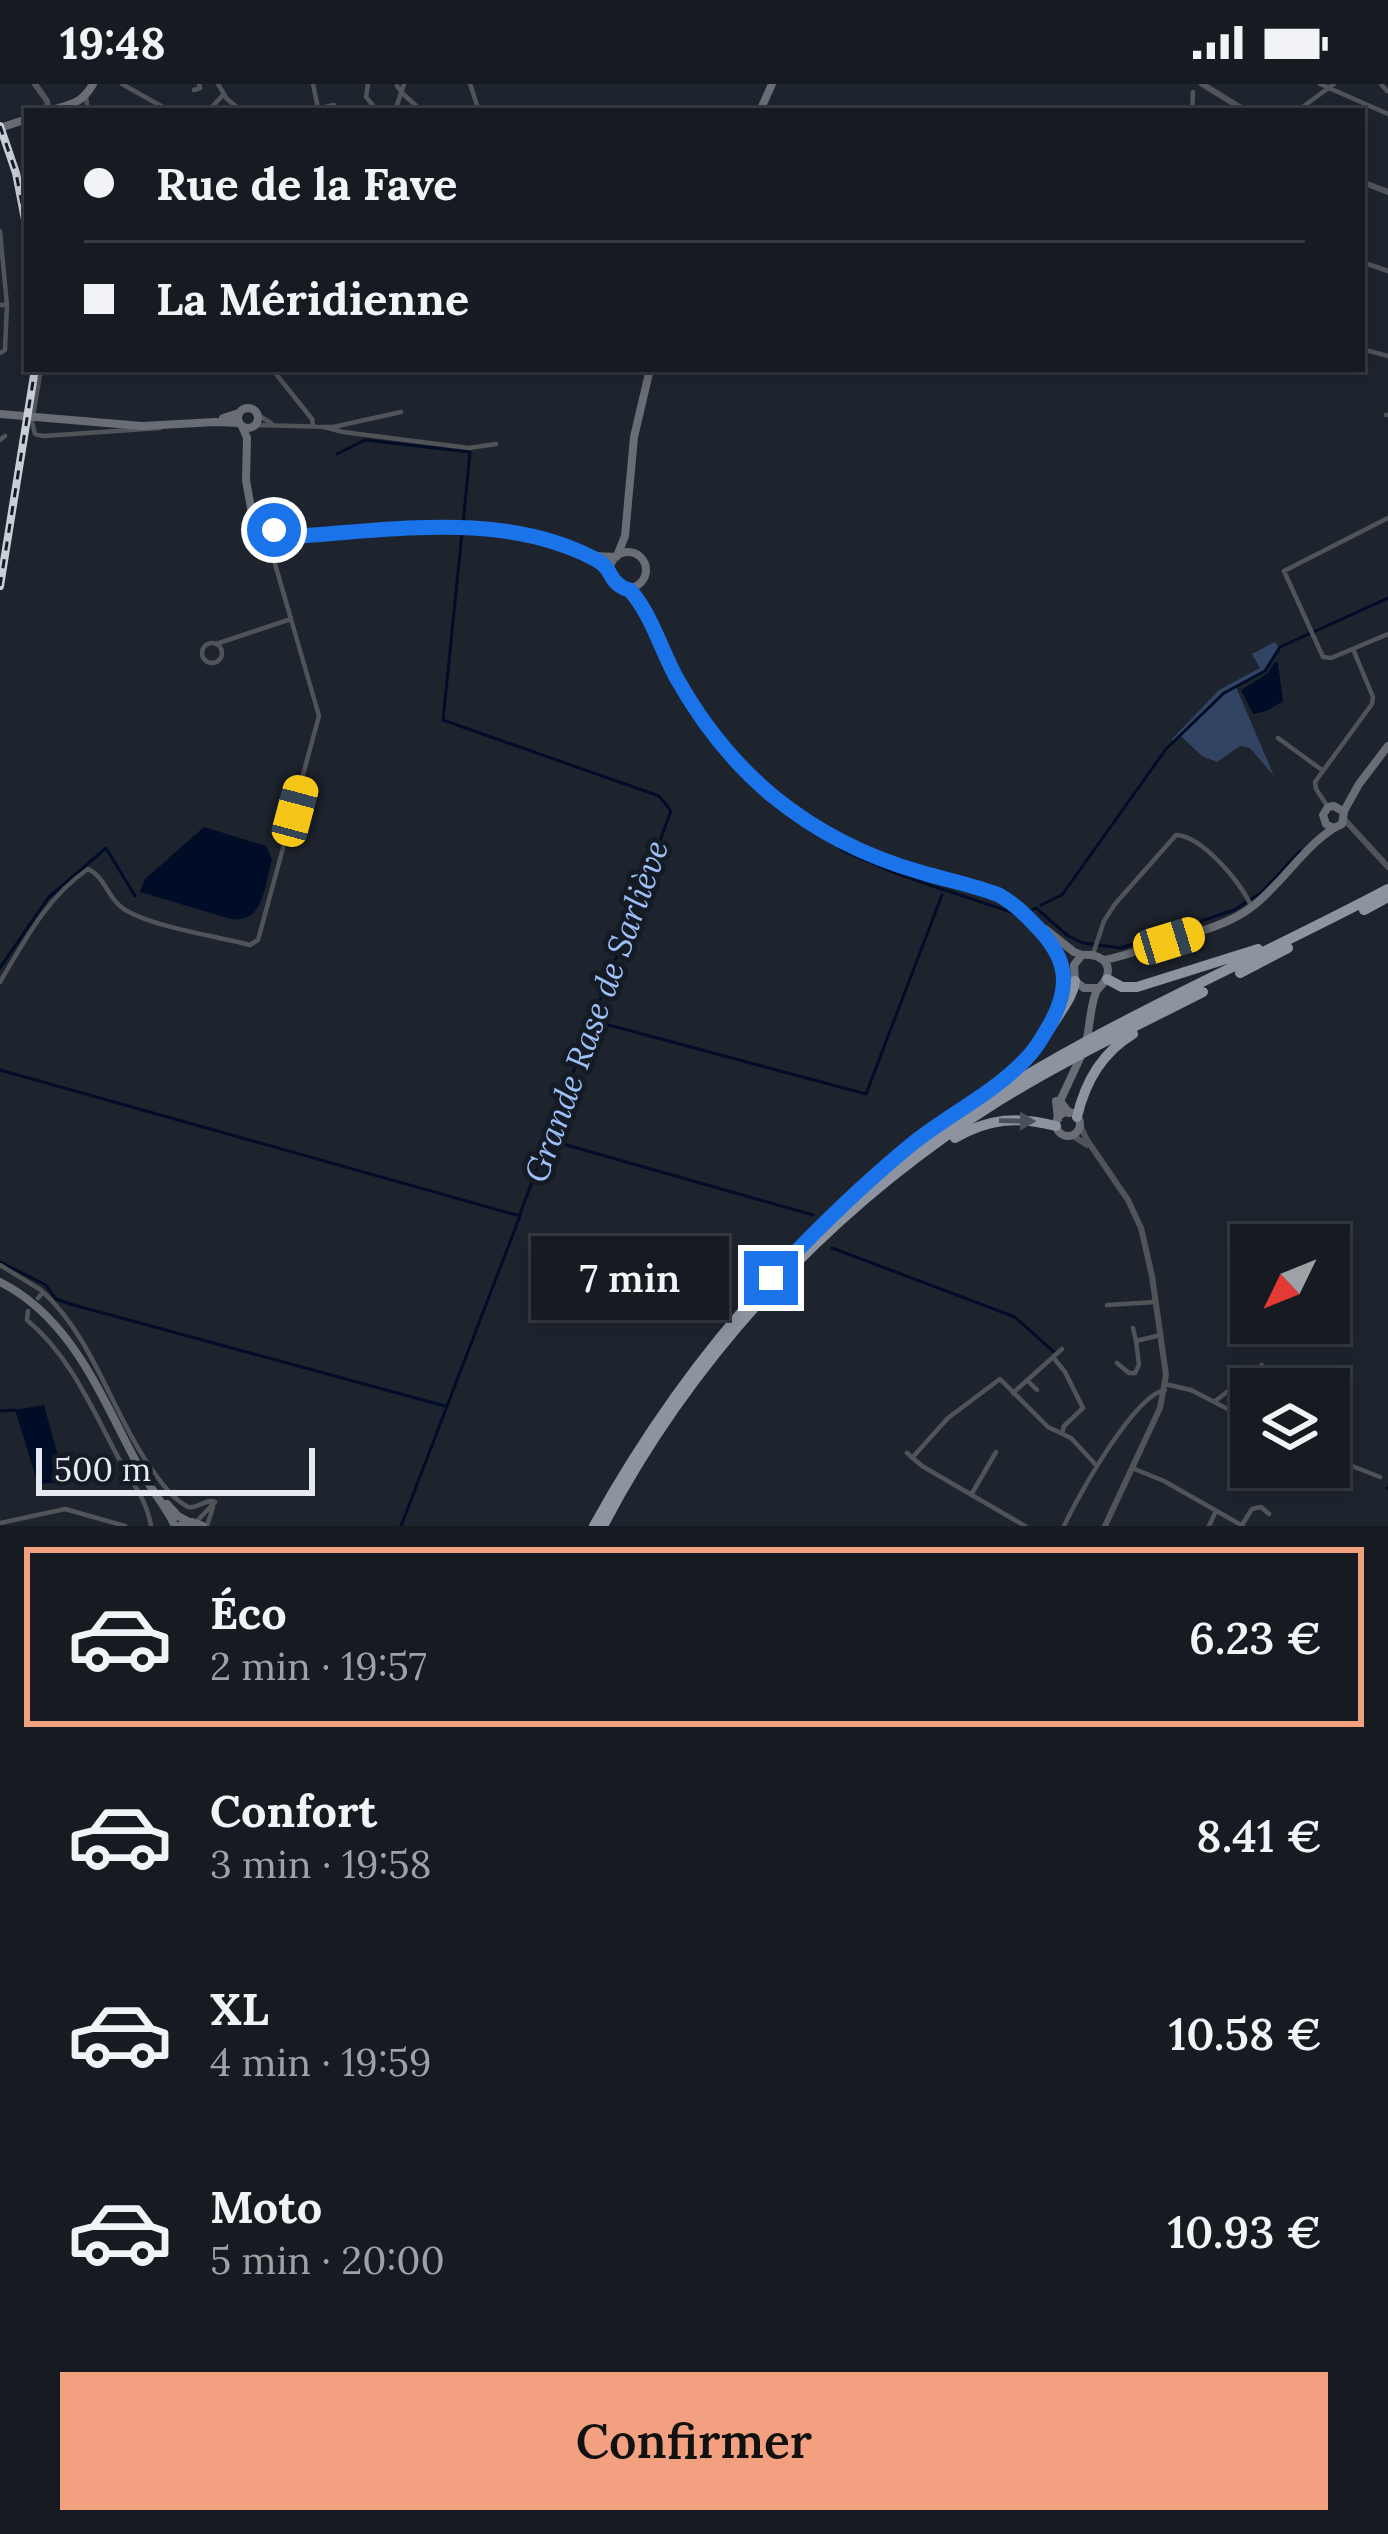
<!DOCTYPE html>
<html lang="fr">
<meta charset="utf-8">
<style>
body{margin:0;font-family:Lora,serif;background:#23282f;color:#f1f3f6;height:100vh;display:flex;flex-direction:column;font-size:45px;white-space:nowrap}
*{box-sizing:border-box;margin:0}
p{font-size:39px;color:#9ea1a5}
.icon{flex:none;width:66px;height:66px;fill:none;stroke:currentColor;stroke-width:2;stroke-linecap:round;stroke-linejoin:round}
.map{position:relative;height:1442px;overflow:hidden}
.details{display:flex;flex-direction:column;background:#161b22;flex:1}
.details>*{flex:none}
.hud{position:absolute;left:24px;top:24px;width:1341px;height:264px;border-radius:0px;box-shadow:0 6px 18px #0003,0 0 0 3px #353940;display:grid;align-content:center;height:264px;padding:0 60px;background:#161b22}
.needle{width:78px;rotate:227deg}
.tools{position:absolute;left:1230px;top:1140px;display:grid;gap:24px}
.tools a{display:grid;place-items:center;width:120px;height:120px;border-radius:0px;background:#161b22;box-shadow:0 6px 18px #0003,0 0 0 3px #353940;font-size:60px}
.scale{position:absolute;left:36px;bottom:30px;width:279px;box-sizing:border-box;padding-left:12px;border:6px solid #e6eaf1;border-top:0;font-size:33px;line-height:42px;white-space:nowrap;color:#e6eaf1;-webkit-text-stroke:9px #151b24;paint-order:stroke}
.end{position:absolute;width:54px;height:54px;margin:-27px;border:15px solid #1a73e8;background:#fff;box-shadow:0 0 0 6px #fff}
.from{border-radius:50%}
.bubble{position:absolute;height:84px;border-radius:0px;background:#161b22;box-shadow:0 6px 18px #0003,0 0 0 3px #353940;font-size:39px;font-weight:600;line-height:84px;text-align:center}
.car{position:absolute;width:36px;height:72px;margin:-36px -18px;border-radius:15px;box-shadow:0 0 9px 3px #0007;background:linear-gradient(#f5c518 24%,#345 0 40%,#f5c518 0 76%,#345 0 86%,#f5c518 0)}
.hud b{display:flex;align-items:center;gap:42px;height:114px;font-size:45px}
.hud b+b{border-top:3px solid #353940}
.hud i{width:30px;height:30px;background:#f1f3f6}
ul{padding:21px 0 0;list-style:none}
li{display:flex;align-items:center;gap:36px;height:180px;margin:0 24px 18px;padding:0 36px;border:6px solid transparent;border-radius:0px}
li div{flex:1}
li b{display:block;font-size:45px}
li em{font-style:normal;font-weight:600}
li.current{border-color:#f2a07f}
li>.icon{width:108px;height:108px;stroke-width:1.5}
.button{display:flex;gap:24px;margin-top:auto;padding:24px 60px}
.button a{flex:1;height:138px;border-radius:0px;background:#f2a07f;color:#111;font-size:48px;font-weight:600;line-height:138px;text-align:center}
.status{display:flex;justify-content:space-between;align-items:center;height:84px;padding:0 60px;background:#161b22;direction:ltr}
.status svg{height:33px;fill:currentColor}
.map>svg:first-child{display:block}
.green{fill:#324464}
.water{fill:#010c27}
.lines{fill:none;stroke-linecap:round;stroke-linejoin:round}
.stream{stroke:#010c27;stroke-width:3}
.minor{stroke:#505358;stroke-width:4.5}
.tertiary{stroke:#505358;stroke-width:6}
.secondary{stroke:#696d75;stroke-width:8}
.motorway{stroke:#8d94a0;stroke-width:10}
.rail-casing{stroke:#caced6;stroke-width:8}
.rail{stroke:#151b24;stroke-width:3;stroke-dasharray:9;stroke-linecap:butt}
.oneway{fill:#4b515c}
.route{stroke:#1a73e8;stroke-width:15}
.labels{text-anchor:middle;stroke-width:10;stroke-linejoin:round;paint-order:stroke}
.water-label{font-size:33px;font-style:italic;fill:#9dc0f9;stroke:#151b24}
</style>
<div class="status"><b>19:48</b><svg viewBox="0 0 49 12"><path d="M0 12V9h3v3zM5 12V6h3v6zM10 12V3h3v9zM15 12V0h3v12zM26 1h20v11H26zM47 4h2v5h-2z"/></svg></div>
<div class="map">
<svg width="1388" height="1442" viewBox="0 0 1388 1442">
<rect width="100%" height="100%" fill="#1e242e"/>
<!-- green -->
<path class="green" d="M 1275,558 L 1279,564 L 1268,583 L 1236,603 L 1274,692 L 1250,664 L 1240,662 L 1217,678 L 1202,672 L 1181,652 L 1174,659 L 1172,655 L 1219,606 L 1260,584 L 1252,570 Z"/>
<!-- water -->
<path class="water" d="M 1275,578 L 1278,579 L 1283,617 L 1267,627 L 1253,630 L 1241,606 L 1268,589 Z
M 204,743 L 266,762 L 272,775 C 265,800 264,840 231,835 L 140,808 L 145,795 Z
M 44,1321 L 65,1398 L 38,1400 L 15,1326 Z"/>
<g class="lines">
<!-- stream -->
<path class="stream" d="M 337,370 L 365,356 L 470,368 L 463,440
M 462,449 L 443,636 L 659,712 L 671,727 L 520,1130
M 840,765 L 893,788 L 944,806
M 945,806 L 1020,831
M 1041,821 L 1062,811 L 1166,665 L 1224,609 L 1265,587 L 1280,563 L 1388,514
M 1027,828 L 1036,824 L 1068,852 L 1083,859 L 1121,864 L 1234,826 L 1262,808 L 1300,767
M 0,884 L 48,814 L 106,764 L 135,812
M 594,937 L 866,1010 L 942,811
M 0,986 L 520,1132 L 401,1442
M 549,1056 L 813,1131
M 832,1164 L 1015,1233 L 1054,1268
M 0,1178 L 46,1201 L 56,1215 L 70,1220 L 445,1322
M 0,1327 L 15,1326
M 1387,1404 L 1388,1404"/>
<!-- minor -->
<path class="minor" d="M 122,0 L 170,27
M 218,0 L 227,15 L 242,27
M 313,0 L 318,24
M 368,0 L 366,13 L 376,25 L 381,27
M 470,0 L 479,27
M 1320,0 L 1388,30
M 1381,0 L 1387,7
M 397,2 L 402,9 L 422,27
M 194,6 L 200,4 L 199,0
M 86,13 L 88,27
M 208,27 L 224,10
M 307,27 L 334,21
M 395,27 L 404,0
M 1192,27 L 1193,8
M 1297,27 L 1334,0
M 0,147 L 7,221
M 1362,178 L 1388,187
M 0,221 L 7,221 L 5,266 L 0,269
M 1362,265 L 1388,272
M 41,285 L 32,338 L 35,350 L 43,352 L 160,344
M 272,285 L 312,335 L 313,341
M 258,331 L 271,339
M 1386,331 L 1388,331
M 256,341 L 333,343 L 401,328
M 324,343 L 343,348 L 469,364 L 496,360
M 0,356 L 5,352
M 1388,434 L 1284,487 L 1323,573 L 1331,574 L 1388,550
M 264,465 L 272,476
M202 569a10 10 0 1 1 20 0a10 10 0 1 1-20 0Z
M 216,560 L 291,535 L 275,480 L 274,462
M 1278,654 L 1322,686
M 1328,723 L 1316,705 L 1315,698 L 1372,620 L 1373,613 L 1353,565
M 1093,870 L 1104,837 L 1115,820 L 1176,751 C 1202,752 1242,799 1252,824
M 0,898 C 25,856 47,813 88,785 C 106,793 108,817 127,827 C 156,843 209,851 242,859 L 250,861 L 258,856 L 319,632 L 291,535
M 0,1181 L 41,1206
M 38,1214 L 43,1208 C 93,1254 112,1328 150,1383 C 161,1398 171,1414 188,1423 C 199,1425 205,1414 215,1418
M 1107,1221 L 1156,1218
M 28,1227 L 27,1236 C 73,1274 95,1332 124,1384 C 136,1404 147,1418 151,1442
M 1133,1244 L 1136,1257
M 1053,1273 L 1065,1288 L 1083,1324 L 1064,1342 L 1062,1350
M 1117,1279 L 1129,1289 L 1135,1289 L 1139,1281 L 1136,1257 L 1161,1251
M 1028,1297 L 1037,1306
M 1165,1300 L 1191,1306 L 1251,1337
M 1013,1309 L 1062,1265
M 1214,1318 L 1262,1281
M 907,1369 L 922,1382 L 1025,1442
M 1329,1373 L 1380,1393
M 912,1374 L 948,1334 L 1000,1295 L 1048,1343 L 1071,1354 L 1096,1381
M 1132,1384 L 1164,1397 L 1243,1442
M 971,1411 L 996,1368
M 196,1438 L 215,1418
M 0,1439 L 65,1425 L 125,1442
M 1242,1441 L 1252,1425 L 1261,1423 L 1269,1430
M 207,1442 L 213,1423
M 1064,1442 C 1078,1412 1134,1311 1165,1306
M 1209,1442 L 1216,1427"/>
<!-- tertiary -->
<path class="tertiary" d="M 35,0 L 47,17 L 49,27
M 1202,0 L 1246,27
M 1362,98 L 1388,108
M 1344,735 L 1388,783
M 1080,1041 L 1087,1056 L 1128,1116 L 1141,1144 L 1152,1192 L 1166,1291 L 1160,1324 L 1105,1442
M 1072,1051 L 1087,1061"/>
<!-- secondary -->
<path class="secondary" d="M 49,27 C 70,20 81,21 93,0
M 760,27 L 772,0
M 0,44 L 27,35
M238 334a10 10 0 1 1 20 0a10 10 0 1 1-20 0Z
M 0,330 L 142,342 L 215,338 L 239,339
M 223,334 L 239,329
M 242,342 L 247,354 L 246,396 L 255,447
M253 453a12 12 0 1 1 24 0a12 12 0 1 1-24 0Z
M 276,458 L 297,452 L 442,444 L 479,444 L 538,454 L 595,472 L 616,473
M610 486a18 18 0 1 1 36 0a18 18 0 1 1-36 0Z
M 617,472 L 625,452 L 634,353 L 650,285
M 624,503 C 646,518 669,581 684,606 C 702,638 725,668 752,693 C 796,736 851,767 910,785 C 946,796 982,801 1015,820
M 1344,727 L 1359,700 L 1388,662
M 1045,845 L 1074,868 L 1082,871
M 1104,876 C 1123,873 1139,866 1158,860 C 1190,850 1226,843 1253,822 C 1282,800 1311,753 1342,740 L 1344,728 L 1334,722 L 1328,723 L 1323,731 L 1326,740 L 1333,744
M 1086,958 C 1090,943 1090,923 1096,908 C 1099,902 1105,900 1107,892 C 1112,875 1095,870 1082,871 L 1074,881 L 1075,897 L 1084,904 L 1097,904
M 1056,1017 L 1058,1035
M1056 1040a12 12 0 1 1 24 0a12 12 0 1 1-24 0Z
M 1069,1029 L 1060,1017 L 1081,972
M 0,1198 C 73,1234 103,1317 140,1385 C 150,1405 166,1422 175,1442
M 167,1420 L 178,1432 L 189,1438
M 179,1442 L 192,1438 L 203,1442"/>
<!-- motorway -->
<path class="motorway" d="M 1013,819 C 1045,850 1075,873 1059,922
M 1364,826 L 1388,813
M 1240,889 L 1288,864
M 1107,895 L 1122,903 L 1137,903 L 1258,865
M 972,1017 C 1010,991 1034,971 1059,931 C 1066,920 1073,911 1075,897
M 1077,1033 C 1085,998 1103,968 1133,950
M 955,1054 C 989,1034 1019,1032 1056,1042
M 594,1442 C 688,1272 813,1128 977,1022 C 1106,938 1252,877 1388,805
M 603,1442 C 694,1268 834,1120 1000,1016 C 1065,976 1134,943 1203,908"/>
<!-- rail casing -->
<g class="rail-casing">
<path id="rail" d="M 0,42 L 16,89 L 27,146
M 0,502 L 35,285"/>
</g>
<!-- rail -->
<use href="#rail" class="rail"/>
</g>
<!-- one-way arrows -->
<defs><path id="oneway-solid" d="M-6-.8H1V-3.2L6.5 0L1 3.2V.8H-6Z" transform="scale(3)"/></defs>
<use class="oneway" href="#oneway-solid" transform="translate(1017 1037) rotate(1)"/>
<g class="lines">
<!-- route -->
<path class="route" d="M 274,446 L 276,458 L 298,452 C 396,446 504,427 595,475 C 612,484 608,493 619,501 C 630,509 626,501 634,511 C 652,534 662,567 676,593 C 701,638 734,680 774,713 C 817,748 867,773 920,788 C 946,796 973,801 999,811 C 1013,819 1023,828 1034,840 C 1070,875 1072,905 1046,947 C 1040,958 1033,968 1024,977 C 992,1010 948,1031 912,1060 C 862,1101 815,1147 771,1194"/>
</g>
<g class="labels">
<!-- water labels -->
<g class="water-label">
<text transform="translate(596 927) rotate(-70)" y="12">Grande Rase de Sarliève</text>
</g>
</g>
</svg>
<div class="tools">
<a><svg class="needle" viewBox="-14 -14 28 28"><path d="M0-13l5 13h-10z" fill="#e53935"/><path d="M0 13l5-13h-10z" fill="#9ea1a5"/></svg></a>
<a><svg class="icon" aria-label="layers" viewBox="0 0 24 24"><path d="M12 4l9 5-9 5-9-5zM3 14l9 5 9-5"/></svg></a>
</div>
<div class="scale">500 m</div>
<i class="end from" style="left:274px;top:446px"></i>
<i class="end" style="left:771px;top:1194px"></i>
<div class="bubble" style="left:531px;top:1152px;width:198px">7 min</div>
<i class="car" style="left:295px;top:727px;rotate:15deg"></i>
<i class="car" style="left:1169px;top:857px;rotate:73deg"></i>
<div class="hud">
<b><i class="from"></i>Rue de la Fave</b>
<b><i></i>La Méridienne</b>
</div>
</div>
<section class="details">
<ul>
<li class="current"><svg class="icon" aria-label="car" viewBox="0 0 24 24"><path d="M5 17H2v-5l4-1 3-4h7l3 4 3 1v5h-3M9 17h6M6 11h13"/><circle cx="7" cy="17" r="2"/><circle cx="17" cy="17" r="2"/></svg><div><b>Éco</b><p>2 min · 19:57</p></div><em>6.23 €</em></li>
<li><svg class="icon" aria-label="car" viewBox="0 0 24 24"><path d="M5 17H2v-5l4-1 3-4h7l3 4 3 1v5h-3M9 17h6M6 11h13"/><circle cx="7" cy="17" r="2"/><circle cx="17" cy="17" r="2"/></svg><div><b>Confort</b><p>3 min · 19:58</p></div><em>8.41 €</em></li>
<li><svg class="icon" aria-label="car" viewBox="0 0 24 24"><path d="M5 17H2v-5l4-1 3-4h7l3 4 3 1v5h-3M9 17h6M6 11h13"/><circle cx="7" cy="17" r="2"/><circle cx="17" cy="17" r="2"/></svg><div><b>XL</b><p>4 min · 19:59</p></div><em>10.58 €</em></li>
<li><svg class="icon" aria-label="car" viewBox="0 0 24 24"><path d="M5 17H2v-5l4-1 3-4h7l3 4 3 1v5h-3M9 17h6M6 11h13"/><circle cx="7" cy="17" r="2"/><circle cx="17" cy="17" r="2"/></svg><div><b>Moto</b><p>5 min · 20:00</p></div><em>10.93 €</em></li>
</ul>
<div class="button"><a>Confirmer</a></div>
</section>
